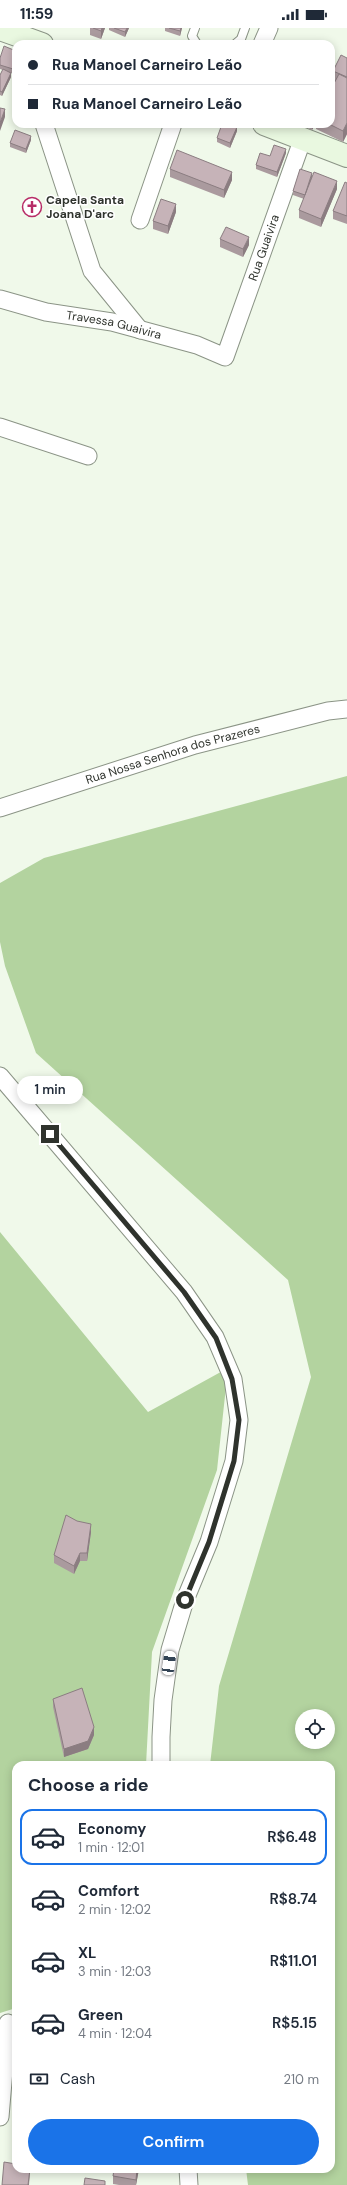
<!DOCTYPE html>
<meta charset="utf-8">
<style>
body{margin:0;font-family:"DM Sans",sans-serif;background:#f2f2f3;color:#1f2937;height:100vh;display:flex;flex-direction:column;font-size:15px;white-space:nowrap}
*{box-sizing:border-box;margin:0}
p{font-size:13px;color:#747a83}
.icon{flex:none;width:22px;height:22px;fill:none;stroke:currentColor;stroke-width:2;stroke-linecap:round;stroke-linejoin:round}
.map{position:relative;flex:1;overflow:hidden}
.sheet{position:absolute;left:12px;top:1733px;width:323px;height:412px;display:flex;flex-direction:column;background:#fff;border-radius:12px;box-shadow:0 2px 10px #0003}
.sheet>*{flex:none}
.hud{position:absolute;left:12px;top:12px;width:323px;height:88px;border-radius:12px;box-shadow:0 2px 10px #0003;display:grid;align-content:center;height:88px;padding:0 16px;background:#fff}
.buttons{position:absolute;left:295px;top:1681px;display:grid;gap:8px}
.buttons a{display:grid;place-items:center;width:40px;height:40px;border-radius:50%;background:#fff;box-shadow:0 2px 10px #0003;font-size:20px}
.end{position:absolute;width:18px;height:18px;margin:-9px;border:5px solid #2f332d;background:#fff;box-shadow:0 0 0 2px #fff}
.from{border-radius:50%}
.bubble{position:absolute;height:28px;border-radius:14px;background:#fff;box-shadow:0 2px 10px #0003;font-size:13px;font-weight:600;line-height:28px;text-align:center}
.car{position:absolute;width:12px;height:24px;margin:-12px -6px;border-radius:5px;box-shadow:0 0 3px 1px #0007;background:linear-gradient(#fff 24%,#345 0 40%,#fff 0 76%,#345 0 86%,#fff 0)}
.hud b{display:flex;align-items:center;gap:14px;height:38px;font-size:15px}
.hud b+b{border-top:1px solid #e0e1e3}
.hud i{width:10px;height:10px;background:#1f2937}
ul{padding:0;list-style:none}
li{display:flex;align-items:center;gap:12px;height:56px;margin:0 8px 6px;padding:0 8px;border:2px solid transparent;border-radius:12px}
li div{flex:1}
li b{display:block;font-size:15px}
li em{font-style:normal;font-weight:600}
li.on{border-color:#1a73e8}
li>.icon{width:36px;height:36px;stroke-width:1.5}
h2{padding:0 16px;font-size:18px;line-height:48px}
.pay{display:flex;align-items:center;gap:10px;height:44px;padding:0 16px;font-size:15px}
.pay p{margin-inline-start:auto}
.cta{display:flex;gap:8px;margin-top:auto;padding:8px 16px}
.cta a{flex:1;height:46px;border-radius:24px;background:#1a73e8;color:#fff;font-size:16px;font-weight:600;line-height:46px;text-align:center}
.status{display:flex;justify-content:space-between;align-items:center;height:28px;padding:0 20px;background:#fff;direction:ltr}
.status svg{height:11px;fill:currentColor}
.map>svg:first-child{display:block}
.green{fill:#b3d39f;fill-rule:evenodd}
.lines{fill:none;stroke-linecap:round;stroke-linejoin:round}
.lane-casing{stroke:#8b9486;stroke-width:10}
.street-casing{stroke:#8b9486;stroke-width:19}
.secondary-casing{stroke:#8b9486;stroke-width:24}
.lane{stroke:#fff;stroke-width:8}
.street{stroke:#fff;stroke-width:17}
.secondary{stroke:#e9f8e0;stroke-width:22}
.wall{fill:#aa9a9e}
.shaded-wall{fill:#8b7d81}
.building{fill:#c6b3b8;stroke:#8b7d81}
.route{stroke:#2f332d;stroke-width:5}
.labels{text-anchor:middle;stroke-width:3;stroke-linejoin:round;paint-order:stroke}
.poi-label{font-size:12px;font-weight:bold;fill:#2f332d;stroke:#fff;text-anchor:start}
.street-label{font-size:12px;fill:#2f332d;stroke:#fff}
</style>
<div class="status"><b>11:59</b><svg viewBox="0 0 49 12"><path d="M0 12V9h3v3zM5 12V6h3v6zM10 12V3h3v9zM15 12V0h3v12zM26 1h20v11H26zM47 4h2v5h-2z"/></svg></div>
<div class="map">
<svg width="347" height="2157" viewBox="0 0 347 2157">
<rect width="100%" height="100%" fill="#f0f9ea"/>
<!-- green -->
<path class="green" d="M 347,748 L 347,2157 L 248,2157 L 246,2141 L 331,2141 L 331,1737 L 210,1737 L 219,1658 L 311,1349 L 288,1252 L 36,1025 L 5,938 L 0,914 L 0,855 L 44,830 ZM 302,1688 L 328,1688 L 328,1714 L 302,1714 Z
M 0,1204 L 148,1384 L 228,1340 L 217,1442 L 152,1624 L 146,1737 L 16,1737 L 16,1980 L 0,1985 Z"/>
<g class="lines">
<!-- lane casing -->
<g class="lane-casing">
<path id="lane" d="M 195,0 L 192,8 L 197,16
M 235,16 L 241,11 L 245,0"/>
</g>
<!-- street casing -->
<g class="street-casing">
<g id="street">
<path d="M 262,16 L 269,0"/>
<path d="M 44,96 L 92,243 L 140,302"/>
<path d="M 140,192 L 173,96"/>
<path id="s1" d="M 0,271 L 46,284 L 112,294 L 197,317 L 225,329 L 303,110"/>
<path d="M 0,399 L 88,428"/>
<path id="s2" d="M 0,780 L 195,717 L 328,683 L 347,681"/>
<path d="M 0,1048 L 184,1264 L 215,1309 L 233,1351 L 239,1392 L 234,1433 L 209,1514 L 185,1572 L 170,1622 L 163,1672 L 161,1709 L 161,1737"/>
<path d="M 0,2089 L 8,1995"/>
<path d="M 188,2141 L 189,2157"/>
</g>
</g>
<!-- secondary casing -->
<g class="secondary-casing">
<path id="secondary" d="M 0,1 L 42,16
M 264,96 L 347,128"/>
</g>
<!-- lane -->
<use href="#lane" class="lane"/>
<!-- street -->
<use href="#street" class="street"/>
<!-- secondary -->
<use href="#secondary" class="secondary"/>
</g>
<!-- wall -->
<path class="wall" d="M 90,0 L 105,0 L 101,11 L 90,7 Z
M 109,0 L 129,0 L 125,9 L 109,2 Z
M 165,0 L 182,0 L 180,8 L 165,3 Z
M 16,23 L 16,37 L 13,45 L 11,45 L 11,49 L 2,68 L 0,67 L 0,47 L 3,42 L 0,41 L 0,30 Z
M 347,30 L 347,106 L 343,114 L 316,101 L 316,96 L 331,96 L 333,43 Z
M 300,96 L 315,96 L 312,102 Z
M 237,103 L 230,120 L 217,114 L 217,110 Z
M 31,112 L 26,125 L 10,119 L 10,115 Z
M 286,125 L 277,149 L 256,141 L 256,137 L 270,128 Z
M 170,141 L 232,152 L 224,170 L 170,149 Z
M 312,150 L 337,161 L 321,199 L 299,190 L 299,182 L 304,171 L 293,167 L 293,163 Z
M 347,155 L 347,196 L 333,191 L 333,183 Z
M 176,184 L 168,206 L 153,201 L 153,193 Z
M 220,211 L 249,217 L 243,229 L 220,219 Z
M 77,1493 L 91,1504 L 87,1533 L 80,1533 L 74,1546 L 54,1535 L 54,1527 Z
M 53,1671 L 94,1707 L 88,1721 L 64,1729 L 53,1679 Z
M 139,2141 L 136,2157 L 119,2157 L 113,2156 L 113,2148 Z"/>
<!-- shaded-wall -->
<path class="shaded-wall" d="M 102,0 L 105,0 L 101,11 L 101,3 Z
M 127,0 L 129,0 L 125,9 L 125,4 Z
M 181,0 L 182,0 L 180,8 L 180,3 Z
M 16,33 L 16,37 L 13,45 L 13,41 Z
M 11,45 L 11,49 L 2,68 L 2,64 Z
M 334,50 L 334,58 L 331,65 L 331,56 Z
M 5,81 L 5,89 L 0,103 L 0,95 Z
M 347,95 L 347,106 L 343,114 L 343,103 Z
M 312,96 L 315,96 L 312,102 Z
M 237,99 L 237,103 L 230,120 L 230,115 Z
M 31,108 L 31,112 L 26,125 L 26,121 Z
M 286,121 L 286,125 L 277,149 L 277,144 Z
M 232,144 L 232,152 L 224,170 L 224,162 Z
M 312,145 L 312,150 L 305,167 Z
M 337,153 L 337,161 L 321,199 L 321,191 Z
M 176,176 L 176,184 L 168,206 L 168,198 Z
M 249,209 L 249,217 L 243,229 L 243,221 Z
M 91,1496 L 91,1504 L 87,1533 L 87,1525 Z
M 80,1525 L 80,1533 L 74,1546 L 74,1538 Z
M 94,1699 L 94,1707 L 88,1721 L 64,1729 L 64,1721 Z
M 30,2141 L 29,2157 L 28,2157 Z
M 137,2141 L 139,2141 L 136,2157 L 136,2152 Z"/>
<!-- building -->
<path class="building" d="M 93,0 L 102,0 L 101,3 Z
M 114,0 L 127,0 L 125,4 Z
M 169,0 L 181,0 L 180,3 Z
M 4,18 L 16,23 L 16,33 L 13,41 L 0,37 L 0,30 Z
M 341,27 L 347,30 L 347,49 L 333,43 Z
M 3,41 L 11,45 L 2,64 L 0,63 L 0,47 Z
M 339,46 L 347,50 L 347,95 L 343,103 L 329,96 L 331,96 L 331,61 Z
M 331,48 L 334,50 L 331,56 Z
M 0,80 L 5,81 L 0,95 Z
M 222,96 L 229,96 L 237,99 L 230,115 L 217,110 Z
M 15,102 L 31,108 L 26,121 L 10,115 Z
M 274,117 L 286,121 L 277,144 L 256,137 L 260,125 L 270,128 Z
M 177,122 L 232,144 L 224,162 L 170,141 Z
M 300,141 L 312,145 L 305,167 L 293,163 Z
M 314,144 L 337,153 L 321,191 L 299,182 Z
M 345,154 L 347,155 L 347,188 L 333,183 Z
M 161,171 L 176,176 L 168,198 L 153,193 Z
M 226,199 L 249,209 L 243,221 L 220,211 Z
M 66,1487 L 77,1493 L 91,1496 L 87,1525 L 80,1525 L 74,1538 L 54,1527 Z
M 82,1660 L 94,1699 L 88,1713 L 64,1721 L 53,1671 Z
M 4,2134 L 16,2136 L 16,2141 L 30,2141 L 28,2157 L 2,2157 Z
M 114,2141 L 137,2141 L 136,2152 L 113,2148 Z
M 85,2150 L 105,2153 L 105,2157 L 84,2157 Z"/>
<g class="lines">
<!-- route -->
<path class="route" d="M 50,1106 L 184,1264 L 216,1310 L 232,1351 L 239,1392 L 234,1433 L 209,1514 L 185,1572"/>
</g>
<!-- icons -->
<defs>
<g id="church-ring" transform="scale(1)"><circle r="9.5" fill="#fff" stroke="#b72c67" stroke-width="1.5"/><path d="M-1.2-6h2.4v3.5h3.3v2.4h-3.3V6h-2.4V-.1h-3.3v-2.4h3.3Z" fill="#b72c67"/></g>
</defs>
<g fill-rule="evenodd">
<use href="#church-ring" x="32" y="179"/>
</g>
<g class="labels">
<!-- poi labels -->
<g class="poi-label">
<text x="46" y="176">Capela Santa<tspan x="46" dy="14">Joana D'arc</tspan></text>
</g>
<!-- street labels -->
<g class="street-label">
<text dy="4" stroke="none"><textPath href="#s1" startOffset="349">Rua Guaivira</textPath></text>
<text dy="4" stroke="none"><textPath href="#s1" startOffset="117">Travessa Guaivira</textPath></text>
<text dy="4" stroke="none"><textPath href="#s2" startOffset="181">Rua Nossa Senhora dos Prazeres</textPath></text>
</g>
</g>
</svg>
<div class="buttons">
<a><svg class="icon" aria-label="locate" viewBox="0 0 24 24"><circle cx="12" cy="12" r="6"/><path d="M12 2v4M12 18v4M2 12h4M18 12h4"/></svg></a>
</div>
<i class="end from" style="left:185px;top:1572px"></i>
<i class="end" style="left:50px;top:1106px"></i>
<div class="bubble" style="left:17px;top:1048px;width:66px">1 min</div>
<i class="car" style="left:169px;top:1635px;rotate:8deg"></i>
<div class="hud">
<b><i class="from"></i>Rua Manoel Carneiro Leão</b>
<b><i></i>Rua Manoel Carneiro Leão</b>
</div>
<section class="sheet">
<h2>Choose a ride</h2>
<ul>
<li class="on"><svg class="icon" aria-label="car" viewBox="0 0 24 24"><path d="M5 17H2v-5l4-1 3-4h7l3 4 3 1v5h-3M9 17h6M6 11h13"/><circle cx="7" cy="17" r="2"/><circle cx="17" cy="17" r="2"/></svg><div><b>Economy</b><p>1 min · 12:01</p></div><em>R$6.48</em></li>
<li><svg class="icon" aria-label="car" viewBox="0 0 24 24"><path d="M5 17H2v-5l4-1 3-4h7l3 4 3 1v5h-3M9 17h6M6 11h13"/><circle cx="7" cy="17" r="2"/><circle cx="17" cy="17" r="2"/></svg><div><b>Comfort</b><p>2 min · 12:02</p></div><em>R$8.74</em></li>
<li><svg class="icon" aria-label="car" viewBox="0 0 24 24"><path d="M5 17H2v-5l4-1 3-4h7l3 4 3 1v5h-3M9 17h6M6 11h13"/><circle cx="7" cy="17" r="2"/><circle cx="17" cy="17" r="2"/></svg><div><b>XL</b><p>3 min · 12:03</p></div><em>R$11.01</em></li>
<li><svg class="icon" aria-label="car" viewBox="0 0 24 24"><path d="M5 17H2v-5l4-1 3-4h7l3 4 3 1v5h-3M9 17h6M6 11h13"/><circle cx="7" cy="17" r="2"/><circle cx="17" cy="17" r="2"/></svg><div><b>Green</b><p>4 min · 12:04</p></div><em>R$5.15</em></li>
</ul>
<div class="pay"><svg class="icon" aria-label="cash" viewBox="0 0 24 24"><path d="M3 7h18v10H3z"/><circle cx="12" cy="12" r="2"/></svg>Cash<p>210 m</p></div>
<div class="cta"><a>Confirm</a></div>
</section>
</div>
